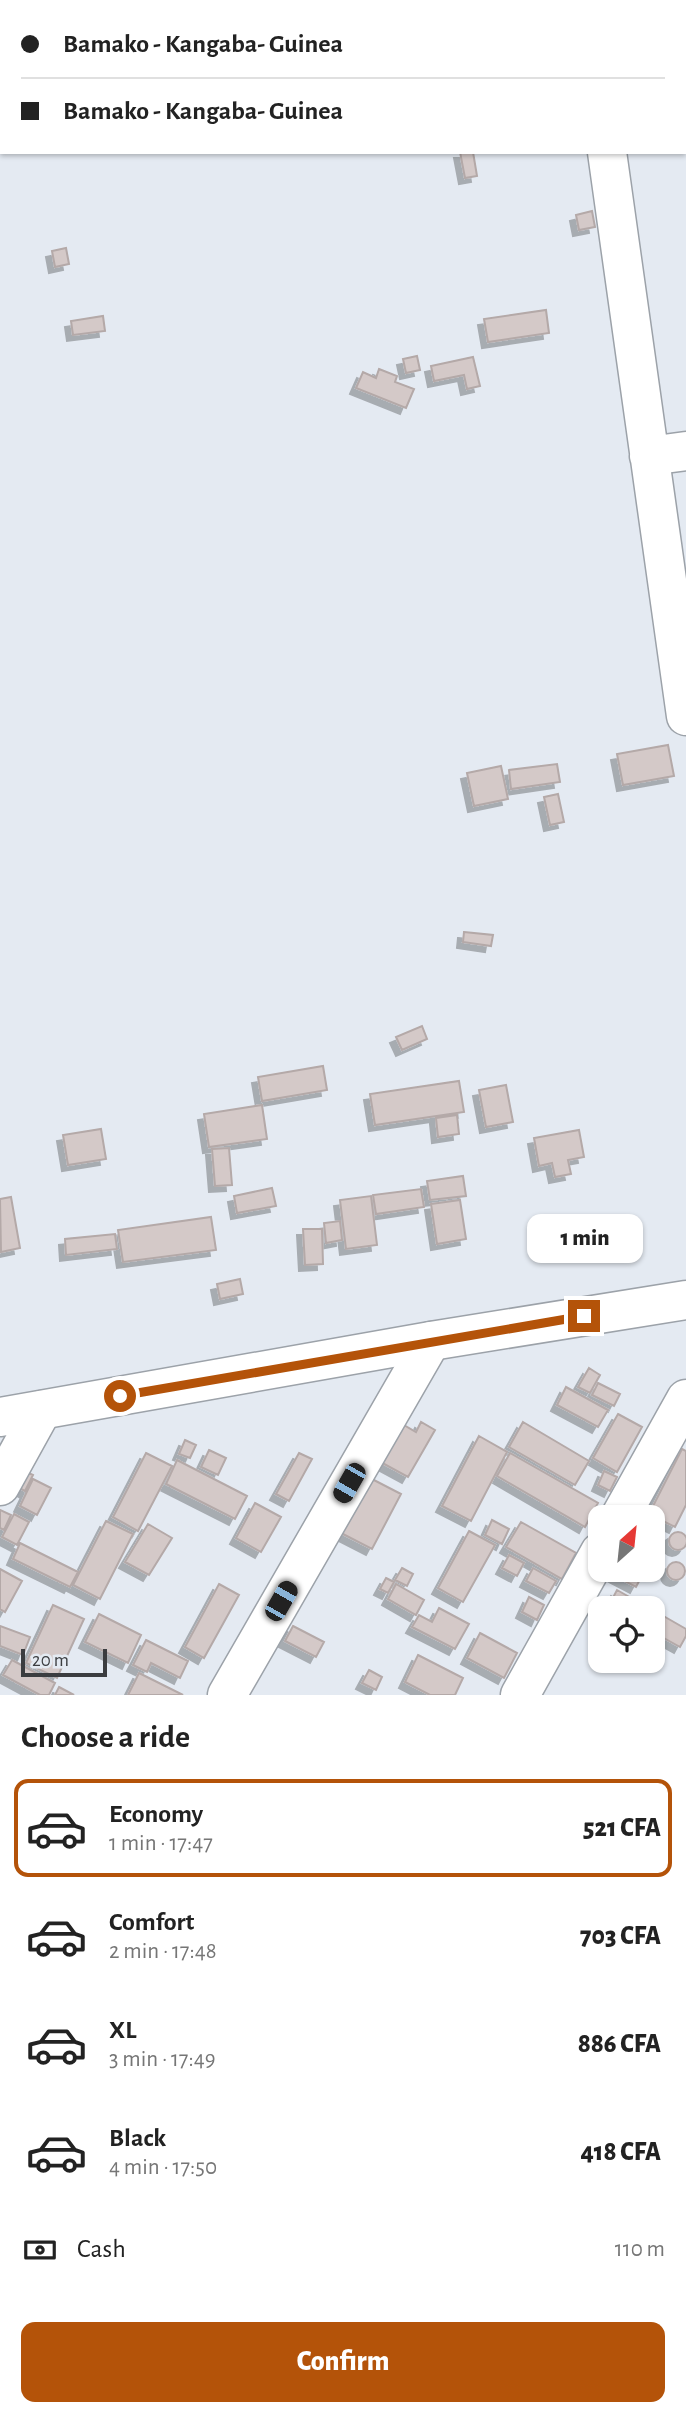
<!DOCTYPE html>
<meta charset="utf-8">
<style>
body{margin:0;font-family:"Alegreya Sans",sans-serif;background:#f6f6f6;color:#222;height:100vh;display:flex;flex-direction:column;font-size:26px;white-space:nowrap}
*{box-sizing:border-box;margin:0}
p{font-size:23px;color:#767676}
.icon{flex:none;width:38px;height:38px;fill:none;stroke:currentColor;stroke-width:2;stroke-linecap:round;stroke-linejoin:round}
.map{position:relative;height:1695px;overflow:hidden}
.details{display:flex;flex-direction:column;background:#fff;flex:1}
.details>*{flex:none}
.hud{position:absolute;left:0px;top:0px;width:686px;height:154px;box-shadow:0 2px 5px #0004;display:grid;align-content:center;height:154px;padding:0 21px;background:#fff}
.needle{width:46px;rotate:27deg}
.buttons{position:absolute;left:588px;top:1505px;display:grid;gap:14px}
.buttons a{display:grid;place-items:center;width:77px;height:77px;border-radius:14px;background:#fff;box-shadow:0 2px 5px #0004;font-size:35px}
.scale{position:absolute;left:21px;bottom:18px;width:86px;box-sizing:border-box;padding-left:7px;border:4px solid #3b3d40;border-top:0;font-size:19px;line-height:24px;white-space:nowrap;color:#3b3d40;-webkit-text-stroke:5px #e4eaf2;paint-order:stroke}
.end{position:absolute;width:32px;height:32px;margin:-16px;border:9px solid #b45309;background:#fff;box-shadow:0 0 0 4px #fff}
.from{border-radius:50%}
.bubble{position:absolute;height:49px;border-radius:14px;background:#fff;box-shadow:0 2px 5px #0004;font-size:23px;font-weight:800;line-height:49px;text-align:center}
.car{position:absolute;width:21px;height:42px;margin:-21px -10px;border-radius:9px;box-shadow:0 0 5px 2px #0007;background:linear-gradient(#222 24%,#8ab4d8 0 40%,#222 0 76%,#8ab4d8 0 86%,#222 0)}
.hud b{display:flex;align-items:center;gap:24px;height:66px;font-size:26px}
.hud b+b{border-top:2px solid #e0e0e0}
.hud i{width:18px;height:18px;background:#222}
ul{padding:0;list-style:none}
li{display:flex;align-items:center;gap:21px;height:98px;margin:0 14px 10px;padding:0 7px;border:4px solid transparent;border-radius:14px}
li div{flex:1}
li b{display:block;font-size:26px}
li em{font-style:normal;font-weight:800}
li.current{border-color:#b45309}
li>.icon{width:63px;height:63px;stroke-width:1.5}
h2{padding:0 21px;font-size:32px;line-height:84px}
.pay{display:flex;align-items:center;gap:18px;height:77px;padding:0 21px;font-size:26px}
.pay p{margin-inline-start:auto}
.button{display:flex;gap:14px;margin-top:auto;padding:14px 21px}
.button a{flex:1;height:80px;border-radius:14px;background:#b45309;color:#fff;font-size:28px;font-weight:800;line-height:80px;text-align:center}
.map>svg:first-child{display:block}
.building{fill:#d4c9c8;stroke:#b4a9a8;stroke-width:2;filter:url(#shadow)}
.lines{fill:none;stroke-linecap:round;stroke-linejoin:round}
.minor-casing{stroke:#9ca2a9;stroke-width:41}
.major-casing{stroke:#9ca2a9;stroke-width:41}
.minor{stroke:#fff;stroke-width:38}
.major{stroke:#fff;stroke-width:38}
.route{stroke:#b45309;stroke-width:9}
</style>
<div class="map">
<svg width="686" height="1695" viewBox="0 0 686 1695">
<defs>
<filter id="shadow"><feDropShadow dx="-6" dy="6" stdDeviation="0" flood-color="#0004"/></filter>
</defs>
<rect width="100%" height="100%" fill="#e4eaf2"/>
<!-- building -->
<path class="building" d="M 460,152 L 473,152 L 477,176 L 465,178 Z
M 592,211 L 595,227 L 579,230 L 576,215 Z
M 66,248 L 69,264 L 55,267 L 52,251 Z
M 546,310 L 549,333 L 488,342 L 484,319 Z
M 103,316 L 105,331 L 73,335 L 71,321 Z
M 417,356 L 420,370 L 406,373 L 403,359 Z
M 473,357 L 480,386 L 467,389 L 464,375 L 434,381 L 431,366 Z
M 379,369 L 397,376 L 395,382 L 414,389 L 406,408 L 356,388 L 363,372 L 376,378 Z
M 668,745 L 674,776 L 623,785 L 617,754 Z
M 557,764 L 560,782 L 511,789 L 509,770 Z
M 501,766 L 508,799 L 474,806 L 467,773 Z
M 558,794 L 564,822 L 550,825 L 544,797 Z
M 464,932 L 493,935 L 491,946 L 463,942 Z
M 422,1026 L 427,1039 L 402,1050 L 396,1037 Z
M 323,1066 L 327,1090 L 262,1101 L 258,1077 Z
M 459,1081 L 464,1112 L 375,1125 L 370,1094 Z
M 506,1085 L 513,1122 L 486,1127 L 479,1090 Z
M 262,1105 L 267,1139 L 209,1147 L 204,1114 Z
M 457,1115 L 459,1134 L 438,1137 L 436,1118 Z
M 101,1129 L 106,1159 L 68,1165 L 63,1135 Z
M 579,1130 L 584,1157 L 568,1160 L 571,1174 L 555,1177 L 552,1163 L 539,1166 L 534,1138 Z
M 229,1148 L 232,1185 L 215,1186 L 212,1149 Z
M 463,1176 L 466,1196 L 430,1200 L 427,1181 Z
M 272,1188 L 276,1206 L 237,1213 L 234,1196 Z
M 421,1189 L 424,1207 L 376,1214 L 373,1195 Z
M 371,1196 L 377,1245 L 346,1249 L 340,1200 Z
M 11,1197 L 20,1248 L 1,1252 L 0,1199 Z
M 460,1200 L 466,1239 L 437,1244 L 431,1204 Z
M 211,1217 L 216,1250 L 123,1262 L 118,1230 Z
M 340,1221 L 342,1240 L 326,1243 L 324,1223 Z
M 303,1229 L 322,1229 L 323,1264 L 305,1265 Z
M 115,1234 L 117,1249 L 66,1255 L 65,1239 Z
M 240,1279 L 243,1294 L 220,1299 L 217,1284 Z
M 589,1368 L 600,1375 L 590,1393 L 578,1387 Z
M 598,1383 L 620,1394 L 614,1406 L 592,1395 Z
M 566,1387 L 608,1410 L 598,1427 L 557,1405 Z
M 618,1414 L 642,1427 L 617,1472 L 593,1458 Z
M 397,1421 L 416,1432 L 421,1422 L 435,1430 L 408,1477 L 375,1459 Z
M 523,1422 L 589,1461 L 575,1485 L 509,1447 Z
M 479,1436 L 507,1452 L 471,1521 L 442,1506 Z
M 185,1440 L 196,1445 L 190,1458 L 179,1454 Z
M 682,1449 L 686,1451 L 686,1505 L 675,1527 L 649,1514 Z
M 209,1450 L 226,1458 L 218,1475 L 201,1467 Z
M 146,1453 L 172,1466 L 138,1531 L 113,1517 Z
M 299,1453 L 312,1459 L 289,1501 L 276,1494 Z
M 510,1453 L 598,1503 L 585,1527 L 497,1476 Z
M 177,1460 L 247,1496 L 235,1519 L 166,1484 Z
M 20,1469 L 33,1475 L 25,1491 L 13,1484 Z
M 604,1471 L 617,1477 L 610,1491 L 598,1485 Z
M 370,1478 L 401,1494 L 372,1549 L 341,1533 Z
M 33,1479 L 51,1488 L 37,1515 L 20,1506 Z
M 255,1503 L 281,1517 L 261,1552 L 236,1538 Z
M 0,1510 L 11,1515 L 4,1530 L 0,1528 Z
M 14,1514 L 29,1522 L 17,1545 L 2,1537 Z
M 492,1520 L 509,1529 L 502,1544 L 485,1535 Z
M 106,1521 L 133,1534 L 100,1599 L 73,1585 Z
M 521,1522 L 576,1553 L 562,1579 L 506,1547 Z
M 148,1524 L 172,1538 L 149,1575 L 125,1562 Z
M 469,1531 L 495,1545 L 463,1602 L 438,1588 Z
M669 1541a9 9 0 1 1 18 0a9 9 0 1 1-18 0Z
M 653,1536 L 661,1540 L 653,1556 Z
M 20,1543 L 78,1572 L 70,1587 L 13,1559 Z
M 509,1555 L 524,1563 L 517,1576 L 502,1568 Z
M667 1571a9 9 0 1 1 18 0a9 9 0 1 1-18 0Z
M 402,1568 L 413,1574 L 407,1586 L 395,1580 Z
M 533,1568 L 556,1581 L 549,1593 L 526,1581 Z
M 0,1569 L 22,1581 L 5,1612 L 0,1609 Z
M 611,1570 L 645,1570 L 636,1587 L 609,1573 Z
M 386,1578 L 394,1582 L 388,1593 L 380,1589 Z
M 219,1584 L 239,1595 L 204,1658 L 185,1647 Z
M 396,1584 L 424,1600 L 416,1615 L 388,1599 Z
M 617,1590 L 649,1608 L 608,1607 Z
M 529,1597 L 544,1605 L 537,1620 L 522,1612 Z
M 53,1605 L 84,1619 L 57,1678 L 26,1663 Z
M 439,1608 L 469,1624 L 455,1649 L 412,1627 L 419,1615 L 432,1622 Z
M 653,1610 L 686,1629 L 686,1636 L 680,1647 L 653,1632 Z
M 99,1614 L 141,1635 L 128,1663 L 85,1642 Z
M 0,1626 L 30,1637 L 23,1655 L 0,1646 Z
M 293,1626 L 324,1642 L 316,1657 L 285,1641 Z
M 480,1633 L 517,1653 L 504,1678 L 467,1658 Z
M 146,1640 L 188,1661 L 180,1678 L 151,1663 L 147,1672 L 133,1665 Z
M 418,1655 L 463,1678 L 455,1695 L 430,1695 L 405,1682 Z
M 12,1660 L 55,1683 L 49,1695 L 40,1695 L 3,1675 Z
M 369,1670 L 382,1677 L 376,1690 L 362,1683 Z
M 139,1673 L 183,1695 L 128,1695 Z
M 59,1687 L 74,1695 L 55,1695 Z"/>
<g class="lines">
<!-- minor casing -->
<g class="minor-casing">
<path id="minor" d="M 585,0 L 586,2
M 83,2 L 95,0
M 0,13 L 2,13
M 607,152 L 686,716
M 649,456 L 686,451
M 0,1486 L 42,1410
M 620,1517 L 686,1399
M 227,1695 L 431,1341
M 520,1695 L 600,1552"/>
</g>
<!-- major casing -->
<g class="major-casing">
<path id="major" d="M 0,1417 L 431,1341 L 686,1300"/>
</g>
<!-- minor -->
<use href="#minor" class="minor"/>
<!-- major -->
<use href="#major" class="major"/>
</g>
<g class="lines">
<!-- route -->
<path class="route" d="M 120,1396 L 584,1316"/>
</g>
</svg>
<div class="buttons">
<a><svg class="needle" viewBox="-14 -14 28 28"><path d="M0-13l5 13h-10z" fill="#e53935"/><path d="M0 13l5-13h-10z" fill="#767676"/></svg></a>
<a><svg class="icon" aria-label="locate" viewBox="0 0 24 24"><circle cx="12" cy="12" r="6"/><path d="M12 2v4M12 18v4M2 12h4M18 12h4"/></svg></a>
</div>
<div class="scale">20 m</div>
<i class="end from" style="left:120px;top:1396px"></i>
<i class="end" style="left:584px;top:1316px"></i>
<div class="bubble" style="left:527px;top:1214px;width:116px">1 min</div>
<i class="car" style="left:349px;top:1483px;rotate:210deg"></i>
<i class="car" style="left:281px;top:1601px;rotate:30deg"></i>
<div class="hud">
<b><i class="from"></i>Bamako - Kangaba- Guinea</b>
<b><i></i>Bamako - Kangaba- Guinea</b>
</div>
</div>
<section class="details">
<h2>Choose a ride</h2>
<ul>
<li class="current"><svg class="icon" aria-label="car" viewBox="0 0 24 24"><path d="M5 17H2v-5l4-1 3-4h7l3 4 3 1v5h-3M9 17h6M6 11h13"/><circle cx="7" cy="17" r="2"/><circle cx="17" cy="17" r="2"/></svg><div><b>Economy</b><p>1 min · 17:47</p></div><em>521 CFA</em></li>
<li><svg class="icon" aria-label="car" viewBox="0 0 24 24"><path d="M5 17H2v-5l4-1 3-4h7l3 4 3 1v5h-3M9 17h6M6 11h13"/><circle cx="7" cy="17" r="2"/><circle cx="17" cy="17" r="2"/></svg><div><b>Comfort</b><p>2 min · 17:48</p></div><em>703 CFA</em></li>
<li><svg class="icon" aria-label="car" viewBox="0 0 24 24"><path d="M5 17H2v-5l4-1 3-4h7l3 4 3 1v5h-3M9 17h6M6 11h13"/><circle cx="7" cy="17" r="2"/><circle cx="17" cy="17" r="2"/></svg><div><b>XL</b><p>3 min · 17:49</p></div><em>886 CFA</em></li>
<li><svg class="icon" aria-label="car" viewBox="0 0 24 24"><path d="M5 17H2v-5l4-1 3-4h7l3 4 3 1v5h-3M9 17h6M6 11h13"/><circle cx="7" cy="17" r="2"/><circle cx="17" cy="17" r="2"/></svg><div><b>Black</b><p>4 min · 17:50</p></div><em>418 CFA</em></li>
</ul>
<div class="pay"><svg class="icon" aria-label="cash" viewBox="0 0 24 24"><path d="M3 7h18v10H3z"/><circle cx="12" cy="12" r="2"/></svg>Cash<p>110 m</p></div>
<div class="button"><a>Confirm</a></div>
</section>
